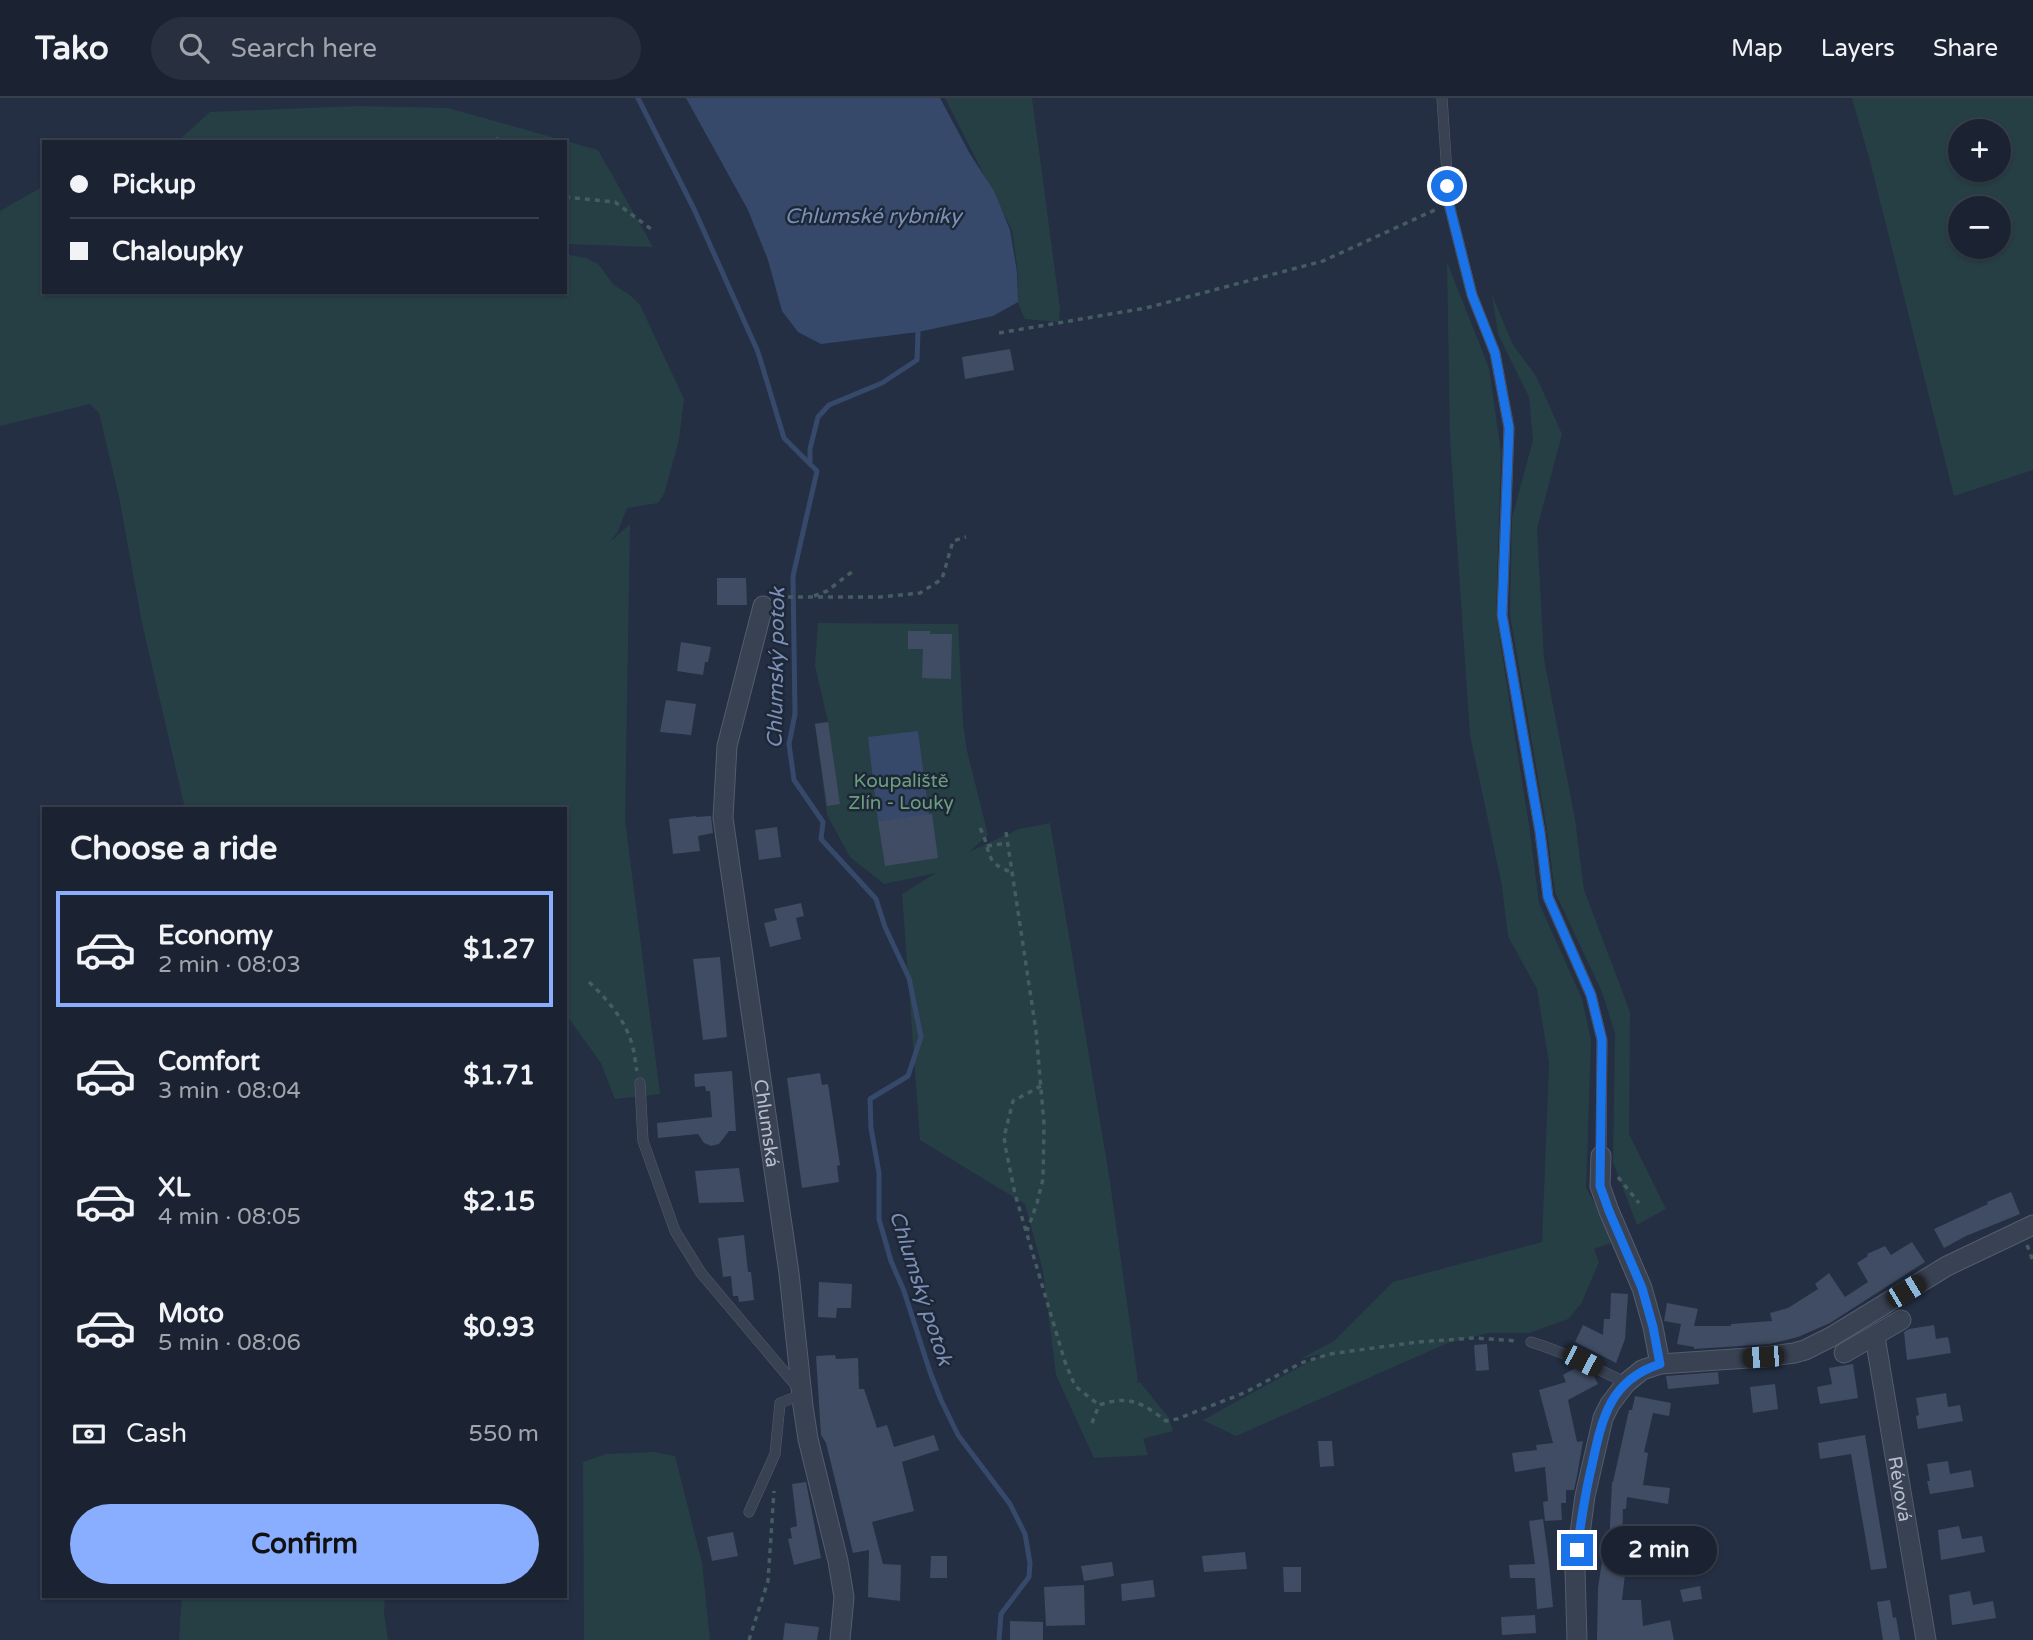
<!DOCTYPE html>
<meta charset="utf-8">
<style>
body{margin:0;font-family:"Varela Round",sans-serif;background:#282f3e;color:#f1f3f6;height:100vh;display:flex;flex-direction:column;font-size:26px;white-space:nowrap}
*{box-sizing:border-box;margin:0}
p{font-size:23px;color:#a0a4ac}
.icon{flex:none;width:38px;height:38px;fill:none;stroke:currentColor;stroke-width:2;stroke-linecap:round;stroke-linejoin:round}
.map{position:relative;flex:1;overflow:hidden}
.sheet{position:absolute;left:42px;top:709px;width:525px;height:791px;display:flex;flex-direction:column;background:#1b2332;border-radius:0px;box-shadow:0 2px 5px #0004,0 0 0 2px #39404d}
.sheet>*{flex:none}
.guide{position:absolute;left:42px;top:42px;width:525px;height:154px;border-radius:0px;box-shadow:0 2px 5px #0004,0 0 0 2px #39404d;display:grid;align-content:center;height:154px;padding:0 28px;background:#1b2332}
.controls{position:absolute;left:1948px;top:21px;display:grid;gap:14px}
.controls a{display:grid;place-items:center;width:63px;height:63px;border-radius:50%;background:#1b2332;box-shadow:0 2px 5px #0004,0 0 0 2px #39404d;font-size:35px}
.end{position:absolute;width:32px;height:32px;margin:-16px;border:9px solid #1a73e8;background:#fff;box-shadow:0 0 0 4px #fff}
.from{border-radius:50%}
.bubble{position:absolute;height:49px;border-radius:24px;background:#1b2332;box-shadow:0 2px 5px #0004,0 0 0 2px #39404d;font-size:23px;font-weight:800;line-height:49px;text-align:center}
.car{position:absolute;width:21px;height:42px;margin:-21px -10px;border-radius:9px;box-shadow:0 0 5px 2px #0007;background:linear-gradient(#222 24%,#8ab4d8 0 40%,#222 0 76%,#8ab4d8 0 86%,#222 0)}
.guide b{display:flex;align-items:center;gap:24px;height:66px;font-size:26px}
.guide b+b{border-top:2px solid #39404d}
.guide i{width:18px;height:18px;background:#f1f3f6}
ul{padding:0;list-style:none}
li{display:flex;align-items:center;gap:21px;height:116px;margin:0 14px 10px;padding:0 14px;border:4px solid transparent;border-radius:0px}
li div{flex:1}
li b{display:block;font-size:26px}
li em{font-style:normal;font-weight:800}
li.current{border-color:#89aeff}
li>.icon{width:63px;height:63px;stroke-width:1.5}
h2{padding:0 28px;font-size:32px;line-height:84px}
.pay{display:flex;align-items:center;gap:18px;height:77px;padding:0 28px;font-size:26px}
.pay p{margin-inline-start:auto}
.cta{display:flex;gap:14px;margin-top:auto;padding:14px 28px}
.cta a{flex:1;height:80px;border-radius:42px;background:#89aeff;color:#111;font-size:28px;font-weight:800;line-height:80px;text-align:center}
header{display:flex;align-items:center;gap:42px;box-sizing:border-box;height:98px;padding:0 35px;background:#1b2332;border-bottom:2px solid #39404d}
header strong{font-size:33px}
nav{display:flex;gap:38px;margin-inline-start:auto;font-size:24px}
.search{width:490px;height:63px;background:#282f3e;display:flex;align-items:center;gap:18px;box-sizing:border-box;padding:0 24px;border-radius:38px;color:#a0a4ac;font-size:26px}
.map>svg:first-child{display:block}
.green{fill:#263f44;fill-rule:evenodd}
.water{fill:#37496b}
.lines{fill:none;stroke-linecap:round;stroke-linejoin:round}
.stream{stroke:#37496b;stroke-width:5}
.building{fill:#404c63}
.lane-casing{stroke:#545d6d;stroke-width:11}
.street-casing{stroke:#545d6d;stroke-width:21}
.path{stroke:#455c61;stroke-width:3.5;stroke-dasharray:5 5;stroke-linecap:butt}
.lane{stroke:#394253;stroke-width:10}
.street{stroke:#394253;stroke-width:19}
.route{stroke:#1a73e8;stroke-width:9}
.labels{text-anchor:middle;stroke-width:5;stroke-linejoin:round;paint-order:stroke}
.park-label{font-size:19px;fill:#6b9f7b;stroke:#1e2738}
.street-label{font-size:19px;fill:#b6bdcd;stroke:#1e2738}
.water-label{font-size:21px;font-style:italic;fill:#7c90b6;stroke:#1e2738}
</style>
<header>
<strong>Tako</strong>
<div class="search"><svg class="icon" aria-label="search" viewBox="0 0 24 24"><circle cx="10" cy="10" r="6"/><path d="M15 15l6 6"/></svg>Search here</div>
<nav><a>Map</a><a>Layers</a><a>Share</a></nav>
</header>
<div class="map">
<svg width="2033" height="1542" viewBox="0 0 2033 1542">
<rect width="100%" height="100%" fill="#242f43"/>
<!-- green -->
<path class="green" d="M 945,0 L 1032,0 L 1060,211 L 1059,224 L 1025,221 L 1018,205 L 1018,175 L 1012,132 Z
M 1852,0 L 2033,0 L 2033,372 L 1954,398 L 1871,67 ZM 1960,33 L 1998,33 L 1998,72 L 1960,72 ZM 1960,110 L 1998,110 L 1998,149 L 1960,149 Z
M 357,8 L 448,10 L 598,52 L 653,149 L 565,146 L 565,44 L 177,44 L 210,14 Z
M 44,88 L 44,194 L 565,194 L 565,156 L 586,160 L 598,166 L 614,187 L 630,197 L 640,207 L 684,301 L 679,342 L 664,396 L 658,405 L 627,410 L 618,433 L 610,444 L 630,426 L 625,722 L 660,996 L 615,1001 L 601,965 L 565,915 L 565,710 L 185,710 L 142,525 L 119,399 L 99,315 L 90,306 L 0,328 L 0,113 Z
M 1447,164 L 1489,270 L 1501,354 L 1496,518 L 1530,734 L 1539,805 L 1582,901 L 1591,942 L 1586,1090 L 1600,1114 L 1611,1145 L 1594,1151 L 1599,1164 L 1581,1206 L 1568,1221 L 1529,1235 L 1489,1235 L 1448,1245 L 1236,1338 L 1203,1322 L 1325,1255 L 1300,1261 L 1334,1243 L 1393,1184 L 1542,1144 L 1549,965 L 1537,891 L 1508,838 L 1502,788 L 1470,637 L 1450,342 Z
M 1492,197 L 1513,247 L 1536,278 L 1562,336 L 1537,431 L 1544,561 L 1575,721 L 1584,792 L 1630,914 L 1629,1036 L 1666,1111 L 1637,1127 L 1613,1064 L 1615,935 L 1602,894 L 1555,794 L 1547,732 L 1510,517 L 1512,420 L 1533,342 L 1529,299 L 1498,236 Z
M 818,525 L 958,526 L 963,625 L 967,653 L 988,737 L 969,754 L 1019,731 L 1050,725 L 1109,1077 L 1138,1283 L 1136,1285 L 1140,1284 L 1169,1320 L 1173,1333 L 1143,1341 L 1148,1357 L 1094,1360 L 1056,1277 L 1043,1173 L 1025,1106 L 920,1042 L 902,796 L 936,775 L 884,786 L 850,759 L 827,717 L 815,625 L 828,624 L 815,568 Z
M 655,1354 L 675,1358 L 702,1465 L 710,1542 L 584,1542 L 583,1364 L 606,1356 Z
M 182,1498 L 385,1498 L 384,1515 L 388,1542 L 179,1542 Z"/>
<!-- water -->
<path class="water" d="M 686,0 L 940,0 L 970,56 L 994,93 L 1010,132 L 1017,174 L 1018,204 L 993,218 L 918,234 L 821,246 L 798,234 L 782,213 L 768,162 L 748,112 Z
M 918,633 L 929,717 L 878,723 L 868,639 Z"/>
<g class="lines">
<!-- stream -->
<path class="stream" d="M 638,0 L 694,111 L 758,254 L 784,340 L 817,373 L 793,478 L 795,616 L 789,646 L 794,682 L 823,724 L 821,741 L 876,801 L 885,829 L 909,880 L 921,939 L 908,978 L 870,1001 L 871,1030 L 879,1075 L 879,1121 L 891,1163 L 904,1193 L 930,1274 L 941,1302 L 958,1337 L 1010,1406 L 1025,1436 L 1030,1465 L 1029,1479 L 1001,1516 L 999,1542
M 810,366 L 810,351 L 818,319 L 829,307 L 882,285 L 917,262 L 918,234"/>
</g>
<!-- building -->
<path class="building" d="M 1010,251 L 1014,272 L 965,281 L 962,259 Z
M 717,480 L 746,480 L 747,507 L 717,507 Z
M 908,533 L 930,533 L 930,536 L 952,536 L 951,581 L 922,580 L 923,551 L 908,551 Z
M 681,544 L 711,549 L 708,564 L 705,564 L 703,577 L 677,573 Z
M 666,602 L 696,606 L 691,637 L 660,634 Z
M 828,624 L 840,706 L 827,708 L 815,626 Z
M 932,716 L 938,760 L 885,768 L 878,723 Z
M 696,718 L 696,719 L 711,718 L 713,735 L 698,738 L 700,753 L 673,756 L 669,721 Z
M 777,729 L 781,759 L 759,762 L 755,732 Z
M 801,805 L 804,818 L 796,820 L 801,841 L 770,849 L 764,825 L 777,822 L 774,811 Z
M 720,859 L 727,939 L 703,942 L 693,861 Z
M 732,973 L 736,1033 L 729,1033 L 719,1046 L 711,1048 L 704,1045 L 698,1036 L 658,1040 L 657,1025 L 712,1019 L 710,993 L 706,993 L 705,988 L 695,989 L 694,976 Z
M 820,975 L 822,987 L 828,986 L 840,1067 L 837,1068 L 839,1084 L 802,1090 L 787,980 Z
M 739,1070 L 744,1104 L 699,1105 L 695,1073 Z
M 2011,1094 L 2020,1116 L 1966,1138 L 1944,1150 L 1934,1131 L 1988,1106 L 1987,1104 Z
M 744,1137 L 748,1174 L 751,1174 L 754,1202 L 739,1204 L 738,1198 L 733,1198 L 731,1178 L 723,1179 L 718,1140 Z
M 1912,1144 L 1925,1164 L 1830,1225 L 1798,1239 L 1770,1246 L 1694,1251 L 1694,1249 L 1677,1246 L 1681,1226 L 1664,1223 L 1667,1205 L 1698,1211 L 1694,1228 L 1731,1228 L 1731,1226 L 1772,1223 L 1770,1215 L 1788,1210 L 1818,1191 L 1815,1186 L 1829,1175 L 1845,1199 L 1868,1184 L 1857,1165 L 1868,1158 L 1867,1156 L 1885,1148 L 1891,1157 Z
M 819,1184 L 852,1186 L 851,1210 L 837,1210 L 836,1220 L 818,1219 Z
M 1611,1195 L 1628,1196 L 1625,1241 L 1616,1265 L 1575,1244 L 1583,1227 L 1603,1237 L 1604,1221 L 1610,1221 Z
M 1934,1227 L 1936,1241 L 1948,1239 L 1951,1255 L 1907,1262 L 1904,1234 L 1909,1231 Z
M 1487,1246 L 1489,1272 L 1476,1273 L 1474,1247 Z
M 835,1257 L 836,1261 L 858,1260 L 859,1291 L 864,1291 L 877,1330 L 887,1327 L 894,1349 L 934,1337 L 939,1352 L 902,1364 L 914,1413 L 872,1424 L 883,1466 L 901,1467 L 900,1503 L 868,1499 L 869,1452 L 853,1455 L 826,1345 L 821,1337 L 816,1258 Z
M 1853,1266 L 1858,1300 L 1820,1306 L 1817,1289 L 1832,1286 L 1829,1270 Z
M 1577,1269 L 1593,1277 L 1598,1286 L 1568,1302 L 1577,1344 L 1583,1343 L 1577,1378 L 1574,1392 L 1566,1392 L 1566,1405 L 1561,1405 L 1562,1422 L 1545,1423 L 1543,1404 L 1548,1403 L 1545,1369 L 1515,1374 L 1512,1355 L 1537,1352 L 1536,1347 L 1553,1345 L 1539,1292 L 1566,1284 L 1563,1277 Z
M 1718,1274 L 1719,1286 L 1668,1291 L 1666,1278 Z
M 1775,1286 L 1778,1311 L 1753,1315 L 1750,1289 Z
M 1946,1295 L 1948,1309 L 1960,1307 L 1963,1323 L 1918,1331 L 1916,1318 L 1919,1317 L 1916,1300 Z
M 1635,1298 L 1671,1305 L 1669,1318 L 1653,1315 L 1644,1354 L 1648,1355 L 1643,1387 L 1670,1390 L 1668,1406 L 1627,1399 L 1626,1411 L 1623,1411 L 1622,1451 L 1628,1451 L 1622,1502 L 1641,1502 L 1643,1528 L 1670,1522 L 1674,1542 L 1597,1542 L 1598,1490 L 1604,1450 L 1609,1450 L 1612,1384 L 1613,1384 L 1629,1312 L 1632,1312 Z
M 1865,1337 L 1887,1470 L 1871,1472 L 1851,1356 L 1820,1361 L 1818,1345 Z
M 1318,1343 L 1332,1343 L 1334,1368 L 1320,1369 Z
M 1948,1363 L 1950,1376 L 1971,1372 L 1974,1389 L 1930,1396 L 1927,1383 L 1930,1383 L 1927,1366 Z
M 806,1384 L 821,1460 L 794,1467 L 788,1441 L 792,1440 L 790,1430 L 797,1428 L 792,1386 Z
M 1543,1421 L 1549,1465 L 1553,1509 L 1537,1511 L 1535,1480 L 1510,1480 L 1509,1467 L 1535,1466 L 1529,1423 Z
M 1959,1428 L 1962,1441 L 1982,1438 L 1985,1454 L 1941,1462 L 1938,1432 Z
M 733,1434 L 738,1458 L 712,1463 L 707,1439 Z
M 1245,1454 L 1247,1471 L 1204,1474 L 1202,1458 Z
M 931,1458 L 947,1458 L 947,1480 L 930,1480 Z
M 1112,1464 L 1114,1478 L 1084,1483 L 1081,1468 Z
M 1283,1469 L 1301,1469 L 1301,1494 L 1284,1494 Z
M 1153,1482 L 1155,1499 L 1122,1503 L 1121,1486 Z
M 1084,1487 L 1085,1527 L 1046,1528 L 1044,1489 Z
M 1700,1488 L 1702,1501 L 1683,1504 L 1680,1492 Z
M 1970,1493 L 1973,1507 L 1993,1503 L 1996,1520 L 1952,1527 L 1949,1497 Z
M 1890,1502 L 1893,1520 L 1896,1519 L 1900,1542 L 1883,1542 L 1877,1504 Z
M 1535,1517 L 1536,1535 L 1502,1537 L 1501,1519 Z
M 1010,1523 L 1043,1524 L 1043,1542 L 1010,1542 Z
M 785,1525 L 819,1529 L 817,1542 L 783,1542 Z"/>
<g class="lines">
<!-- lane casing -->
<g class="lane-casing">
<path id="lane" d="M 1442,0 L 1449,106 L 1472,197 L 1495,255 L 1509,330 L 1502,517 L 1540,734 L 1548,799 L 1591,897 L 1602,942 L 1601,1058
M 640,985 L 643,1043 L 675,1133 L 701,1175 L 803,1296 L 780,1305 L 775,1356 L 749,1414
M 1531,1244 C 1564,1254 1595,1269 1626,1285"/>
</g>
<!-- street casing -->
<g class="street-casing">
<g id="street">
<path id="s1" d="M 763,508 L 727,648 L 723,720 L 789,1175 L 803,1308 L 808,1341 L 838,1463 L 844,1499 L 840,1542"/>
<path d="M 1601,1058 L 1600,1088 L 1609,1113 L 1642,1190 L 1653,1229 L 1660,1266"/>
<path id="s2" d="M 1875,1239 L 1926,1542"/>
<path d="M 1844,1255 L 1901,1222"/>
<path d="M 1577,1542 L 1575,1473 L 1585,1398 L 1603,1320 L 1610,1306 L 1626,1285 L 1642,1272 L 1660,1266 L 1763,1259 L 1794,1255 L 1805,1252 L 1831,1239 L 1947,1168 L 2033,1127"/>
</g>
</g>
<!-- path -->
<path class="path" d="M 496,40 L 501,44
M 565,99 L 615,104 L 651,131
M 999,235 L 1146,210 L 1323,163 L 1437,111
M 814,498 L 827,493 L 853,473
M 778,499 L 880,499 L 920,495 L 942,481 L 953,443 L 966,439
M 980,730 C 992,752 983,766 1012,774
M 1006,734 L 1036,933 L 1044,1026 L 1043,1081 L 1037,1105 L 1027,1133
M 987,748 L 1007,745
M 589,884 C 608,902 627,924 633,950 C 635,957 635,965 637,973
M 1041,988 L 1013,1003 L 1004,1039 L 1006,1052 L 1015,1096 L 1065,1264 L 1075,1288 L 1099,1307
M 1618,1079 L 1639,1105
M 2027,1147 L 2033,1163
M 1092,1325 L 1099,1307 C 1129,1297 1141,1304 1166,1323 L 1177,1321 L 1244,1295 L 1301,1265 L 1329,1256 L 1418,1244 L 1474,1240 L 1518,1243
M 749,1542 L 768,1483 L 774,1393"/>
<!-- lane -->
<use href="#lane" class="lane"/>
<!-- street -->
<use href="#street" class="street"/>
</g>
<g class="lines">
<!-- route -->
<path class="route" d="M 1447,88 L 1449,106 L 1472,197 L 1495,255 L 1509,330 L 1502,517 L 1540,734 L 1548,799 L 1591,897 L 1602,942 L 1600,1088 L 1609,1113 L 1642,1190 L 1653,1229 L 1660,1266 C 1610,1282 1602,1320 1592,1367 C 1585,1395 1581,1423 1577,1452"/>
</g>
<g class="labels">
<!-- park labels -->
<g class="park-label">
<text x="901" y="689">Koupaliště<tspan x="901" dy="22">Zlín - Louky</tspan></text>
</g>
<!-- street labels -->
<g class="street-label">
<text dy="7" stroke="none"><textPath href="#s1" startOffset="525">Chlumská</textPath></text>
<text dy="7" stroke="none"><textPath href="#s2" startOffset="154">Révová</textPath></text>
</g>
<!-- water labels -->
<g class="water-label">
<text x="873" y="125">Chlumské rybníky</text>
<text transform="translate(776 570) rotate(-89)" y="7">Chlumský potok</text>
<text transform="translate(921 1190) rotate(72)" y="7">Chlumský potok</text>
</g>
</g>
</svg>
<div class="controls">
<a>+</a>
<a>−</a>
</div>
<i class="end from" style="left:1447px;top:88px"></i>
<i class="end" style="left:1577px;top:1452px"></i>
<div class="bubble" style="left:1601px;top:1428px;width:116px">2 min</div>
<i class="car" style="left:1906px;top:1193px;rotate:59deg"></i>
<i class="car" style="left:1763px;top:1259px;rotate:266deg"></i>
<i class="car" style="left:1582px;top:1263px;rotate:117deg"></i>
<div class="guide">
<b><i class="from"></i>Pickup</b>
<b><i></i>Chaloupky</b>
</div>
<section class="sheet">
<h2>Choose a ride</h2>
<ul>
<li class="current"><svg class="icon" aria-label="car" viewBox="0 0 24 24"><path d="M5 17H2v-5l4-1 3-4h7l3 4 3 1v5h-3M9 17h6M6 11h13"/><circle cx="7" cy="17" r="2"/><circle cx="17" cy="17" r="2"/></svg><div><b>Economy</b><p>2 min · 08:03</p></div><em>$1.27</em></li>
<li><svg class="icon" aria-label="car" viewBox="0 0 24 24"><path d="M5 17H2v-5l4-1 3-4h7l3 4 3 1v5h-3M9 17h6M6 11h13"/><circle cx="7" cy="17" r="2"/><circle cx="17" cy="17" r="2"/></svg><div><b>Comfort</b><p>3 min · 08:04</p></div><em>$1.71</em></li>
<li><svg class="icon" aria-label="car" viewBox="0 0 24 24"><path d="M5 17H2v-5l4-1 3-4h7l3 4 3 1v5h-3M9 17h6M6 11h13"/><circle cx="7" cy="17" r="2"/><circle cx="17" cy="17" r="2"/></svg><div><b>XL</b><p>4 min · 08:05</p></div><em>$2.15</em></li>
<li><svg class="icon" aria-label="car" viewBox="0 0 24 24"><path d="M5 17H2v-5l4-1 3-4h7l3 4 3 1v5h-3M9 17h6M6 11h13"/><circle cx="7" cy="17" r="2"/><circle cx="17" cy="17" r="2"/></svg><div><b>Moto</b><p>5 min · 08:06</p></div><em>$0.93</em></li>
</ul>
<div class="pay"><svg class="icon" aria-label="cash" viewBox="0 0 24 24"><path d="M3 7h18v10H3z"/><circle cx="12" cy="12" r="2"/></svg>Cash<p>550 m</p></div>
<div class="cta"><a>Confirm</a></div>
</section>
</div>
